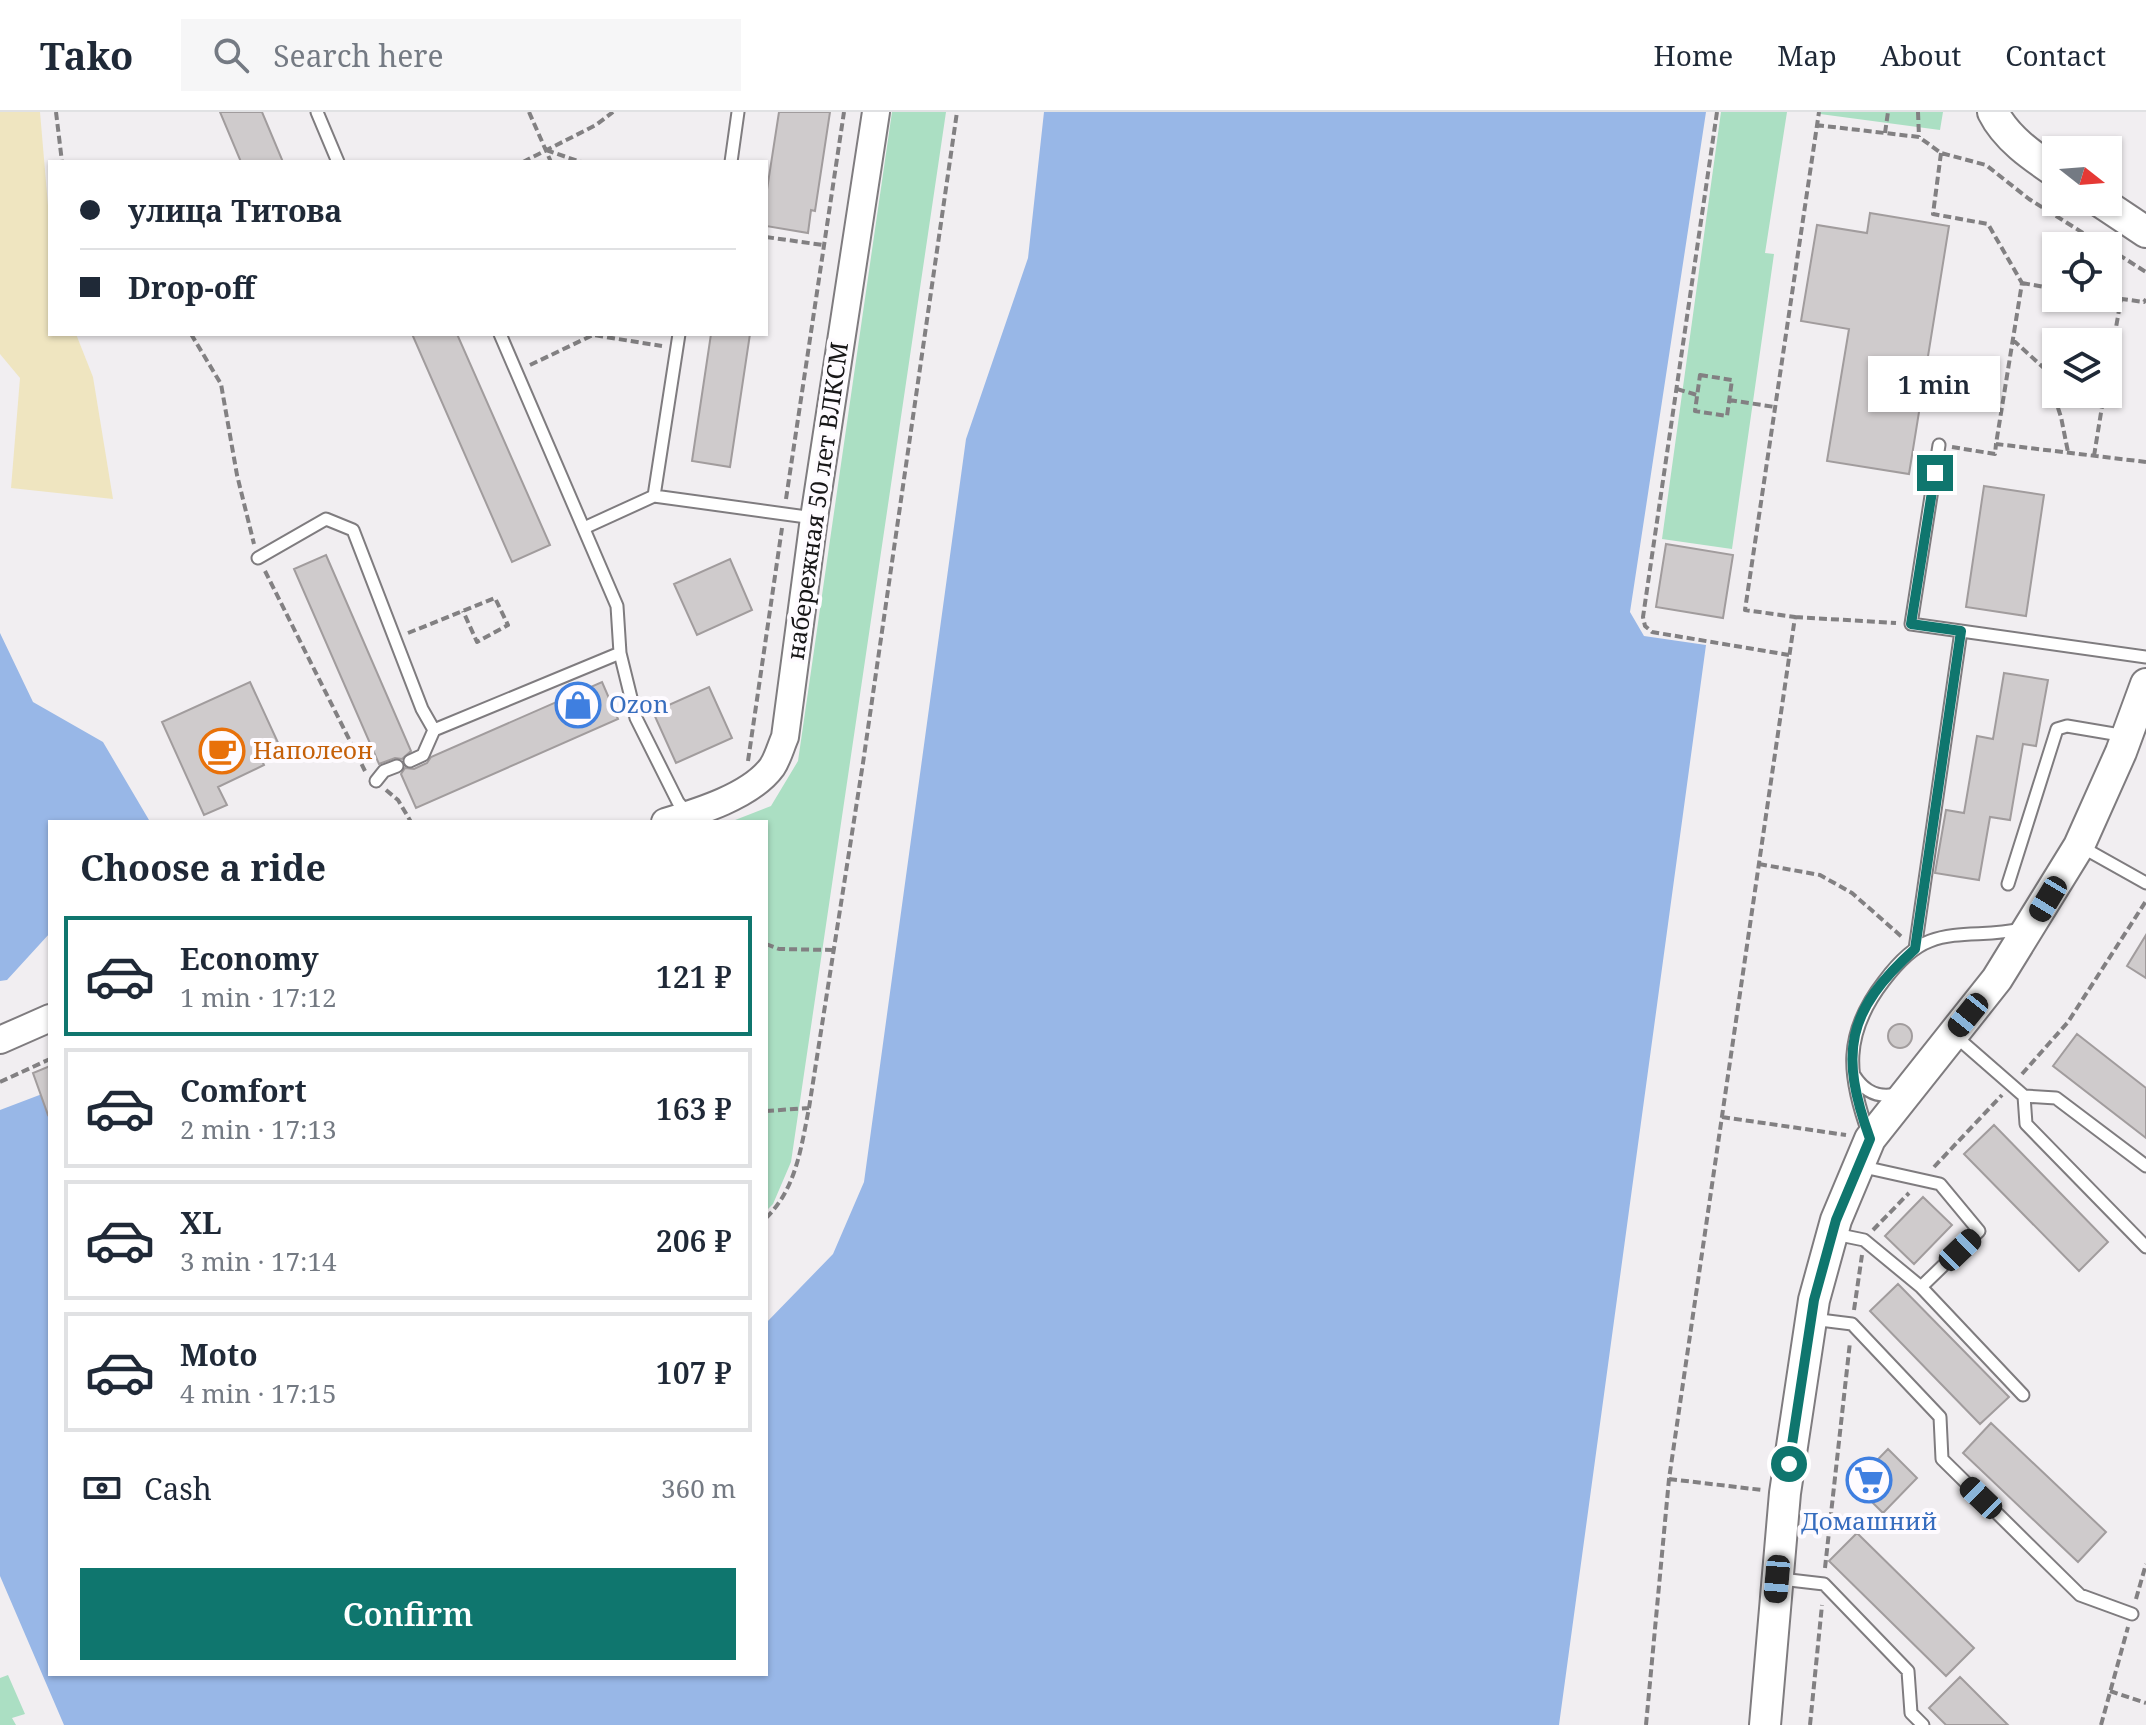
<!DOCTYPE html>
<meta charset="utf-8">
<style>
body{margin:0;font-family:"Noto Serif",serif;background:#f6f6f7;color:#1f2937;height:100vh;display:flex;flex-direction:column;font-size:30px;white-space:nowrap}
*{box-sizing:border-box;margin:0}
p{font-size:26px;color:#747a83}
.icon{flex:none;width:44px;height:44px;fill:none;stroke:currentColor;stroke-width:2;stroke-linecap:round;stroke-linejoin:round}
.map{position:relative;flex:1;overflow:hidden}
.panel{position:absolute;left:48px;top:708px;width:720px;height:856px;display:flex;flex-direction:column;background:#fff;border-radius:0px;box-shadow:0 2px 6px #0004}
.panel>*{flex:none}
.guide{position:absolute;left:48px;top:48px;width:720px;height:176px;border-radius:0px;box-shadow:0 2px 6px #0004;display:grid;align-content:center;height:176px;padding:0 32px;background:#fff}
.needle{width:52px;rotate:107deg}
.buttons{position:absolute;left:2042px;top:24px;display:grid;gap:16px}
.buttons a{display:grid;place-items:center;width:80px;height:80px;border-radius:0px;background:#fff;box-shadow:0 2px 6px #0004;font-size:40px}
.end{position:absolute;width:36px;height:36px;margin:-18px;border:10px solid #0f766e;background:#fff;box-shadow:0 0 0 4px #fff}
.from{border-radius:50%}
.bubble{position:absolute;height:56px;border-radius:0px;background:#fff;box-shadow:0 2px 6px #0004;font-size:26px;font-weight:600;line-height:56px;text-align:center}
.car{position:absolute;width:24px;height:48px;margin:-24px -12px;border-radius:10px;box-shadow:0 0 6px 2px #0007;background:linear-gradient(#222 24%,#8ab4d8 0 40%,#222 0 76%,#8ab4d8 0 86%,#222 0)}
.guide b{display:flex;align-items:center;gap:28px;height:76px;font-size:30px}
.guide b+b{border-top:2px solid #e0e1e3}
.guide i{width:20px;height:20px;background:#1f2937}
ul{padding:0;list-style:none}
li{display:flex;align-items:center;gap:24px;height:120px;margin:0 16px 12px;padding:0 16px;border:4px solid #e0e1e3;border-radius:0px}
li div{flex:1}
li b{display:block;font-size:30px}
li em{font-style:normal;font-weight:600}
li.selected{border-color:#0f766e}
li>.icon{width:72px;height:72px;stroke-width:1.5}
h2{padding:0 32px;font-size:36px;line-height:96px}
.pay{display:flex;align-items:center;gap:20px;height:88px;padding:0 32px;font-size:30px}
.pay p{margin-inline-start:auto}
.action{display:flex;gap:16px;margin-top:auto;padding:16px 32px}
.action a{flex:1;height:92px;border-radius:0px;background:#0f766e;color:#fff;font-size:32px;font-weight:600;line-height:92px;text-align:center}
header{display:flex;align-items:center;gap:48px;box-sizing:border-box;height:112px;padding:0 40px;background:#fff;border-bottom:2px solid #e0e1e3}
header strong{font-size:38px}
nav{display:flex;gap:44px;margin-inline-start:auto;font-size:28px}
.search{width:560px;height:72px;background:#f6f6f7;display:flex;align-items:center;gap:20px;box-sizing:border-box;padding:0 28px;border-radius:0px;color:#747a83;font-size:30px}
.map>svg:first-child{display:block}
.green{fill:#abdfc3}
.sand{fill:#efe5c0}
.water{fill:#98b7e7}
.building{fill:#cfcbcc;stroke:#a19c9d;stroke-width:2}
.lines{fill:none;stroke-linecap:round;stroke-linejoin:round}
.service-casing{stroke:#7f7c7f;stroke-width:15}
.tertiary-casing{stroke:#7f7c7f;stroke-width:30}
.secondary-casing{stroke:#7f7c7f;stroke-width:34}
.path{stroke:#828082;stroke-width:4;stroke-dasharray:8 4;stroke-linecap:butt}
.service{stroke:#fff;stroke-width:11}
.tertiary{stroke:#fff;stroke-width:26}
.secondary{stroke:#fff;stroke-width:30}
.route{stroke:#0f766e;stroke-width:10}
.labels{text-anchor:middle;stroke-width:8;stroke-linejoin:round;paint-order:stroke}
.street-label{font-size:24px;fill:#171617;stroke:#fefbff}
.shop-label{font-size:24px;fill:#366cbe;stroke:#fefbff;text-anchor:start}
.food-label{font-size:24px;fill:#c56008;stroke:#fefbff;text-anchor:start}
</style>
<header>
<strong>Tako</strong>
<div class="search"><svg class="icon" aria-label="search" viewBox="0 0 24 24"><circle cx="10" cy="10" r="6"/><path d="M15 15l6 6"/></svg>Search here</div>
<nav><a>Home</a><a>Map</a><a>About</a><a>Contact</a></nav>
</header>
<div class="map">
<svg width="2146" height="1613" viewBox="0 0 2146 1613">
<rect width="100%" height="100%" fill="#f1eef1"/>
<!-- green -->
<path class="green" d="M 892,0 L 946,0 L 791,1050 L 773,1092 L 766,1099 L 766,710 L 730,710 L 771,694 L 798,649 Z
M 1721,0 L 1787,0 L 1765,141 L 1774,142 L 1732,437 L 1662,427 Z
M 1820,0 L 1943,0 L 1940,18 L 1820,2 Z
M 8,1563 L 25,1602 L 12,1606 L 16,1613 L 0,1613 L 0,1566 Z"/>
<!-- sand -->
<path class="sand" d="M 0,0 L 40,0 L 50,117 L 50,222 L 76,222 L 93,265 L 113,387 L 11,376 L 20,266 L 0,242 Z"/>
<!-- water -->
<path class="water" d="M 1044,0 L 1706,0 L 1630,500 L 1644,524 L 1706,533 L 1559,1613 L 64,1613 L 0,1464 L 0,998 L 50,979 L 50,1562 L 766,1562 L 766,1211 L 833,1142 L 864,1070 L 966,327 L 1028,146 Z
M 0,521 L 33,590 L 103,630 L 149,708 L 50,710 L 50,821 L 7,868 L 0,869 Z"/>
<!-- building -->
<path class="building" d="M 220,0 L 262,0 L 283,50 L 241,50 Z
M 779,0 L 830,0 L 815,99 L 811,98 L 808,121 L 766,114 L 766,84 Z
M 1870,101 L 1949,114 L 1909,362 L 1827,349 L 1849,217 L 1801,209 L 1817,113 L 1867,121 Z
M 412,222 L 457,222 L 550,433 L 512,450 Z
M 711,222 L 750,222 L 730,355 L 692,349 Z
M 1984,374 L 2044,383 L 2026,504 L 1966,495 Z
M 1666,432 L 1733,443 L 1723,506 L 1656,495 Z
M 326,443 L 411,639 L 402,647 L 395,646 L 379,652 L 294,457 Z
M 730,447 L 752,498 L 697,523 L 674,472 Z
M 2004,561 L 2048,568 L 2036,634 L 2023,632 L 2010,708 L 1990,705 L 1979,768 L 1935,761 L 1946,698 L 1964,701 L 1977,624 L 1993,627 Z
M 250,570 L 280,635 L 260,644 L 264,653 L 218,675 L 227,693 L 204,703 L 162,610 Z
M 602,570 L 618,607 L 416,696 L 401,662 L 405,656 L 414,657 L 427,651 L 431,645 Z
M 709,575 L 732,626 L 676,651 L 653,600 Z
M 2146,823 L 2146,866 L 2127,854 Z
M1888 924a12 12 0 1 1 24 0a12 12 0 1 1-24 0Z
M 2077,922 L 2146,976 L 2146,1026 L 2053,954 Z
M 50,954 L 50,1002 L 48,1003 L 33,961 Z
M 1994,1013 L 2108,1130 L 2079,1159 L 1964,1042 Z
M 1923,1085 L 1952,1113 L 1914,1152 L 1885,1124 Z
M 1898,1172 L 2009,1285 L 1980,1312 L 1870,1199 Z
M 1991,1311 L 2106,1420 L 2078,1450 L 1963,1341 Z
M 1888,1337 L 1917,1366 L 1883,1401 L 1854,1372 Z
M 1857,1421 L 1974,1536 L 1946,1564 L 1829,1449 Z
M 1960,1565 L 2008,1613 L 1946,1613 L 1929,1596 Z"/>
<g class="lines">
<!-- service casing -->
<g class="service-casing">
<path id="service" d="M 317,0 L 338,50
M 731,50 L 738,0
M 500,222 L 617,494 L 620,541
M 679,222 L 654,384 L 814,406
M 1939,333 L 1911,512 L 2146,545
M 584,416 L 654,384
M 258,446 L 326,407 L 353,418 L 422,597 L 434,618 L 620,541 L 636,606 L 678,690 L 688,702
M 410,649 L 423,643 L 434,618
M 376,669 L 384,659 L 397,654
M 2080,734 L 2146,771
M 2008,772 L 2057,617 L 2067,614 L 2126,624
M 1915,837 L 1961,519
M 1953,922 L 2024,984 L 2056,986 L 2146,1054
M 1854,963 C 1865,981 1880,987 1900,981
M 2024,984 L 2026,1012 L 2146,1135
M 1869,1023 C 1847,963 1843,922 1884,869 C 1896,853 1911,836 1930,829 C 1958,818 1990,825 2020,817
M 1859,1054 L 1940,1072 L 1979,1119 L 1921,1175 L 2023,1283
M 1835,1122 L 1864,1128 L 1921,1175
M 1812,1207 L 1852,1212 L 1940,1305 L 1942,1347 L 2080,1483 L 2132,1502
M 1781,1467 L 1824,1472 L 1908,1559 L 1911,1601 L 1923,1613"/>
</g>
<!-- tertiary casing -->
<g class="tertiary-casing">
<path id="tertiary" d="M 665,710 C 698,700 751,684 772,655 C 778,646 781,634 785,625 L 814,406 L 876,0
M 0,928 L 50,906"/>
</g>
<!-- secondary casing -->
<g class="secondary-casing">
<path id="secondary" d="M 1993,0 C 2006,26 2032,44 2056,60
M 2101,90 L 2146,120
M 1765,1613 L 1785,1381 L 1814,1188 L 1836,1108 L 1870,1027 L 1997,867 L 2079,734 L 2121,640 L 2146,572"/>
</g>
<!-- path -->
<path class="path" d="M 56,0 L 62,50
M 529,0 L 551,50
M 1717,0 L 1643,505 L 1645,514 L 1652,520 L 1789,543
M 1918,0 L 1919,25
M 1816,13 L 1919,25 L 1941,41 L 1986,53 L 2029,87 L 2104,134
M 1885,21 L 1888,0
M 546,38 L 581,50
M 1941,41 L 1933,102 L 1988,112 L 2022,171 L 1996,332 L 2146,350
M 523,50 L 596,13 L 613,0
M 766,125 L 823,133
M 2108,136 L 2146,160
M 2022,171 L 2056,177
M 2108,185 L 2144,190 L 2146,187
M 191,222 L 221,272 L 237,363 L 254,432
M 2013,228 L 2045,257 L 2061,305 L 2068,340
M 530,253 L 593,223 L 662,234
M 2108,261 L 2121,187
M 1700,263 L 1732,268 L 1727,304 L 1695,299 Z
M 1677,277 L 1697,283
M 1729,288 L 1775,295
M 1952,335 L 1995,342 L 1996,332
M 2094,344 L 2104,282
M 786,387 L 844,0
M 265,459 L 365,659
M 1795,505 L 1896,511
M 408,521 L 495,486 L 508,513 L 477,530 L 463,499
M 748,649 L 782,416
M 386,678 L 398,688 L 411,710
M 1759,752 L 1820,763 L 1852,781 L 1902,825
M 766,832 L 779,837 L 833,838
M 2022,962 L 2068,910 L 2146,789
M 0,970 L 50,947
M 766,999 L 809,996
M 1722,1005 L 1846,1023
M 1934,1055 L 2002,983
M 766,1106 C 796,1077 801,1036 809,996 L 863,651 L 957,0
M 1873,1118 L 1909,1081
M 1854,1198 L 1862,1143
M 1669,1367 L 1762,1378
M 1825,1456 L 1850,1230
M 2136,1487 L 2146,1452
M 2110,1579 L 2146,1591
M 1646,1613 L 1669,1367 L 1795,505 L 1745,498 L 1819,0
M 1810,1613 L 1822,1493
M 2101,1613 L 2128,1515"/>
<!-- service -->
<use href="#service" class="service"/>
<!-- tertiary -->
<use href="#tertiary" class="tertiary"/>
<!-- secondary -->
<use href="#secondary" class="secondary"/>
</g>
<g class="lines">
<!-- route -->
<path class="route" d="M 1789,1352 L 1814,1188 L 1836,1108 L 1870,1027 C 1839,941 1846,899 1915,837 L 1961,519 L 1911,512 L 1935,361"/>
</g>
<!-- icons -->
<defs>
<g id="shop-ring" transform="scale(2.3)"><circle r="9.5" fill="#fefbff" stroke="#3f7fe0" stroke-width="1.5"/><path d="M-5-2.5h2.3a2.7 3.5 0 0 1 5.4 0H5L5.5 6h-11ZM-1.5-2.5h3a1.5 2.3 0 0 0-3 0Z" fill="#3f7fe0"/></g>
<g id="cafe-ring" transform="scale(2.3)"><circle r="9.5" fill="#fefbff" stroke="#e8710a" stroke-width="1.5"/><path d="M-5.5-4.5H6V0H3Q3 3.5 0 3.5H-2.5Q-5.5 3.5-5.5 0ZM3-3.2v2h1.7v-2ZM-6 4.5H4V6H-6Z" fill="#e8710a"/></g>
<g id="supermarket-ring" transform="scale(2.3)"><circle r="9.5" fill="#fefbff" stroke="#3f7fe0" stroke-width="1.5"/><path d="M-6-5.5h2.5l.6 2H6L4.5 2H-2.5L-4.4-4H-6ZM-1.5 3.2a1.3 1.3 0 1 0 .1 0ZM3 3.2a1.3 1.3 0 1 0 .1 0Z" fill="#3f7fe0"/></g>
</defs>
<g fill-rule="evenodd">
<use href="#shop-ring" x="578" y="593"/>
<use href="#cafe-ring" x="222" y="639"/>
<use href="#supermarket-ring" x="1869" y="1368"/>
</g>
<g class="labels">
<!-- street labels -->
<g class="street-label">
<text transform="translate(818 389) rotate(-82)" y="8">набережная 50 лет ВЛКСМ</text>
</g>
<!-- shop labels -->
<g class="shop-label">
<text x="609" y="601">Ozon</text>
<text x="1869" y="1418" text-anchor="middle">Домашний</text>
</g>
<!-- food labels -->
<g class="food-label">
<text x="253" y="647">Наполеон</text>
</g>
</g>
</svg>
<div class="buttons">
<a><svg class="needle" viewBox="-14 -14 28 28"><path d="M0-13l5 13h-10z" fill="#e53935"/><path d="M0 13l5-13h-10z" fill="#747a83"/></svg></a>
<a><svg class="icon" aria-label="locate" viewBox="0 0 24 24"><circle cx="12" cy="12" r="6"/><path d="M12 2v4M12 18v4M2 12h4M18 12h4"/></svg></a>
<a><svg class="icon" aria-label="layers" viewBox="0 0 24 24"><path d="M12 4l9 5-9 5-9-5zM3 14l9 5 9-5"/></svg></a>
</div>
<i class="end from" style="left:1789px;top:1352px"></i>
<i class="end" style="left:1935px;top:361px"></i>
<div class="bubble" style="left:1868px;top:244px;width:132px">1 min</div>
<i class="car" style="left:2048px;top:787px;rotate:211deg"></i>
<i class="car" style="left:1968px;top:903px;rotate:219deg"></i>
<i class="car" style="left:1960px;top:1138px;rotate:46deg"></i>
<i class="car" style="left:1981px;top:1386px;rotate:314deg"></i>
<i class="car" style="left:1777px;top:1467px;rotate:185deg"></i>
<div class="guide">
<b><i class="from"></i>улица Титова</b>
<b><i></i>Drop-off</b>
</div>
<section class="panel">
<h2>Choose a ride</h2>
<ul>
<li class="selected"><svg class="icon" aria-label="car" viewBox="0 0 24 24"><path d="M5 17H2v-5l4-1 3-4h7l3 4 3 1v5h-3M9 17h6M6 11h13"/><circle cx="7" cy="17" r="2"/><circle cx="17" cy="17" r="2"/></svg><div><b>Economy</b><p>1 min · 17:12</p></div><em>121 ₽</em></li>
<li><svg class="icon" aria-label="car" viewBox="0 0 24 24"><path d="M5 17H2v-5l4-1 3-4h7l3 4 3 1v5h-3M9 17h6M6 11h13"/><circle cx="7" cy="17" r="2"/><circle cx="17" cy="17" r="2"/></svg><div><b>Comfort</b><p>2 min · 17:13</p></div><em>163 ₽</em></li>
<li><svg class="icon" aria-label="car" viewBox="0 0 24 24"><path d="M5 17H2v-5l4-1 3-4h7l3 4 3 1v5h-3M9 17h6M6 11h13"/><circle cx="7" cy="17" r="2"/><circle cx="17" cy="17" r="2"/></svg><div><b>XL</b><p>3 min · 17:14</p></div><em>206 ₽</em></li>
<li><svg class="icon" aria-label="car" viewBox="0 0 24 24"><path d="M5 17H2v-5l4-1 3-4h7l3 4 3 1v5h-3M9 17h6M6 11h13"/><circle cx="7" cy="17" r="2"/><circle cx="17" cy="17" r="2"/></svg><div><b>Moto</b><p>4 min · 17:15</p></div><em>107 ₽</em></li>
</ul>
<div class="pay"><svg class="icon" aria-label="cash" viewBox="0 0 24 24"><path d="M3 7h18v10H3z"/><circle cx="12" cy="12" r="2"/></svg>Cash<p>360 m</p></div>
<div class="action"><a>Confirm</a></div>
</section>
</div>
